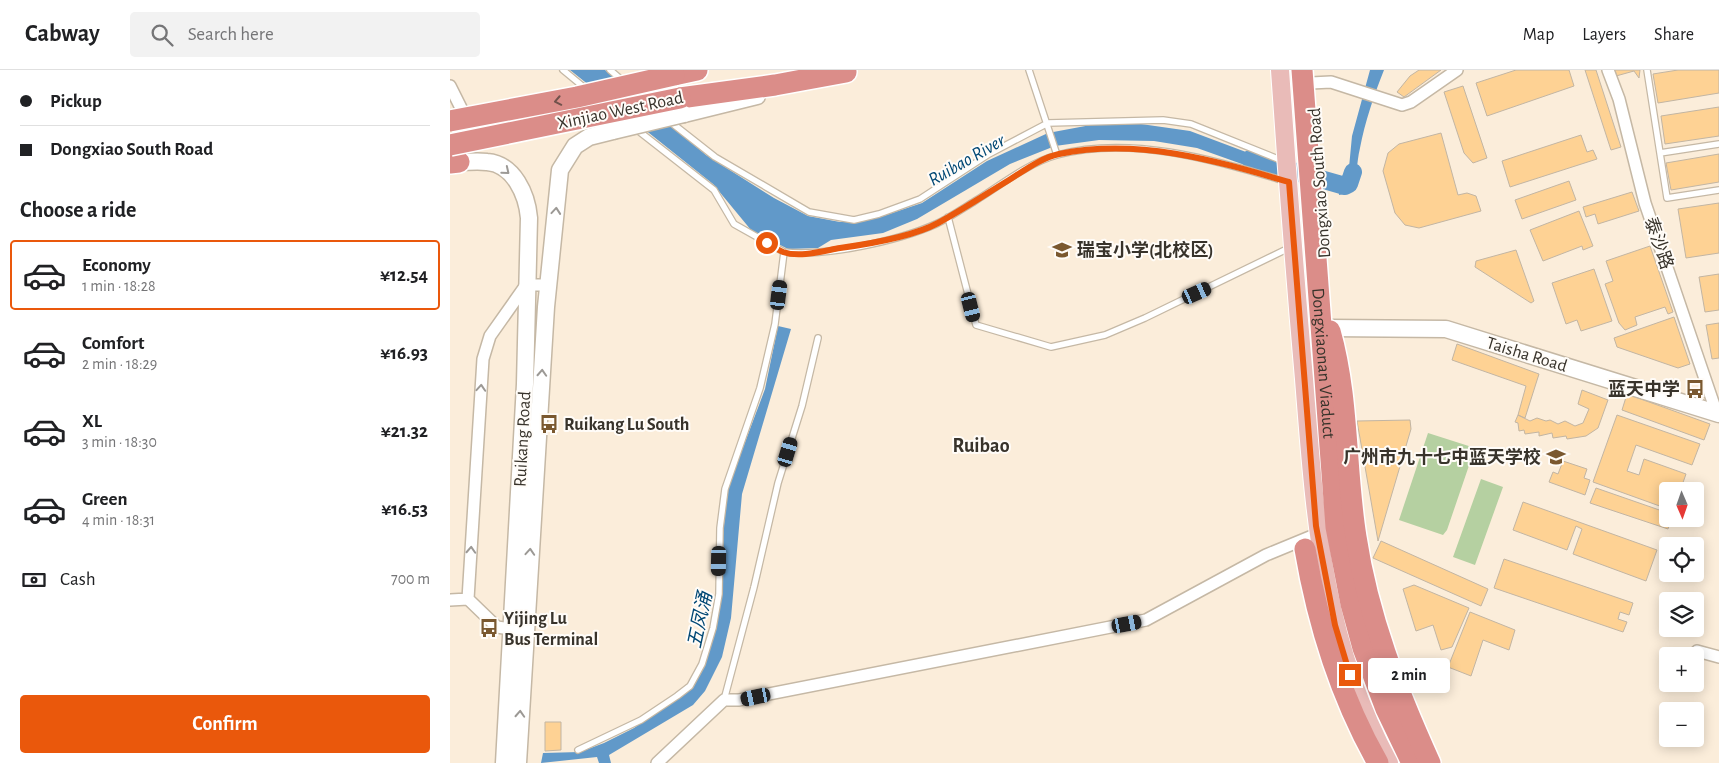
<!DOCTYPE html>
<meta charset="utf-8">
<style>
body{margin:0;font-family:"Alegreya Sans","Noto Sans SC",sans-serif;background:#f2f2f2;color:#202124;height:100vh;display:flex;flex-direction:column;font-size:19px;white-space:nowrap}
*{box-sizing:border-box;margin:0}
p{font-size:16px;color:#757577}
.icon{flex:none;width:28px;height:28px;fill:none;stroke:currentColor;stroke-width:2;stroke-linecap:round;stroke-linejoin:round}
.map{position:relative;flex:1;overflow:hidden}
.panel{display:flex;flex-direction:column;background:#fff;width:450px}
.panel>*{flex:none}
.guide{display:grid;align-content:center;height:110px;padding:0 20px;background:#fff}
.needle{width:32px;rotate:178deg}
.controls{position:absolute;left:1209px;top:412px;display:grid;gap:10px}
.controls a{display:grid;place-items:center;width:45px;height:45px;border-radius:5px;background:#fff;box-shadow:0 2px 12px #0003;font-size:25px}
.end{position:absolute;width:22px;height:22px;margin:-11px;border:6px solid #ea580c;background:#fff;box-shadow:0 0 0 2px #fff}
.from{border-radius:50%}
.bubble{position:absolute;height:35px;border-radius:5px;background:#fff;box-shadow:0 2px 12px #0003;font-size:16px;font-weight:700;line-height:35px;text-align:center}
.car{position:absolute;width:15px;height:30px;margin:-15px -8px;border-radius:6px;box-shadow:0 0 4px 1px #0007;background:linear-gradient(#222 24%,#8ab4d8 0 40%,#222 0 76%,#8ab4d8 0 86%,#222 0)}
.guide b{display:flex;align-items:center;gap:18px;height:48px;font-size:19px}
.guide b+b{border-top:1px solid #e0e0e0}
.guide i{width:12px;height:12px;background:#202124}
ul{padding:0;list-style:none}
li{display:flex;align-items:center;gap:15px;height:70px;margin:0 10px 8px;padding:0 10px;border:2px solid transparent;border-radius:5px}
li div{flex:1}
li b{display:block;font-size:19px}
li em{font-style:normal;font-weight:700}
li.current{border-color:#ea580c}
li>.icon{width:45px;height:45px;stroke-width:1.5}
h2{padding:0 20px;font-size:22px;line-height:60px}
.pay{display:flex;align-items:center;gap:12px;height:55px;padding:0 20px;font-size:19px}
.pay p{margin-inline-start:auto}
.button{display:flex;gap:10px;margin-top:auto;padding:10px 20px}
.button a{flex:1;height:58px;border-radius:5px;background:#ea580c;color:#fff;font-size:20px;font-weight:700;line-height:58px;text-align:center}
header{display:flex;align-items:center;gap:30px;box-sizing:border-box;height:70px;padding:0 25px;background:#fff;border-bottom:1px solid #e0e0e0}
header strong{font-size:24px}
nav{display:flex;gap:28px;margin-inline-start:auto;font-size:18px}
.search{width:350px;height:45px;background:#f2f2f2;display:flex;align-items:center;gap:12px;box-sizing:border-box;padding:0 18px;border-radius:5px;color:#757577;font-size:19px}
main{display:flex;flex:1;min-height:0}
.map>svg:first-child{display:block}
.green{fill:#b5d0a1}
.water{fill:#6199c9}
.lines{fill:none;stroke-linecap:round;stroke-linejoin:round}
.river{stroke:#6199c9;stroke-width:18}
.building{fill:#fed294;stroke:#c2b5a3}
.lane-casing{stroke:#c5b8a5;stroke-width:8}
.street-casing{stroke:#c5b8a5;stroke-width:14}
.secondary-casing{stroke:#c5b8a5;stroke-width:19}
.primary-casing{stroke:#fff;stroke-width:20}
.highway-casing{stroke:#fff;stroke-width:24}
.lane{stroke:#fff;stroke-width:5.5}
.street{stroke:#fff;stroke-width:11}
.secondary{stroke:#fff;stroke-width:16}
.primary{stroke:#e9bbb8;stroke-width:18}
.highway{stroke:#db8d89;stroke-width:21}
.secondary-bridge-casing{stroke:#c5b8a5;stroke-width:19;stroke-linecap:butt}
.highway-bridge-casing{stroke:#fff;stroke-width:24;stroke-linecap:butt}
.secondary-bridge{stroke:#fff;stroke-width:16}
.highway-bridge{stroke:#db8d89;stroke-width:21}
.oneway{stroke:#71524c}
.oneway2{stroke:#9c9995}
.route{stroke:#ea580c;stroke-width:6}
.labels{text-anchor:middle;stroke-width:4;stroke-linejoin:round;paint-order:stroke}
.street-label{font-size:18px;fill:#38332b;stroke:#fffcf8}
.poi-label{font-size:18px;font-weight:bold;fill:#38332b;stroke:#fffcf8;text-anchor:start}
.water-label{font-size:19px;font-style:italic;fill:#004774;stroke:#fffcf8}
.quarter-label{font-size:20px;font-weight:bold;fill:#38332b;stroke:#fffcf8}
</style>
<header>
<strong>Cabway</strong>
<div class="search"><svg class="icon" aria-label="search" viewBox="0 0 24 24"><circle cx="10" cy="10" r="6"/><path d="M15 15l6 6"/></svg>Search here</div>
<nav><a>Map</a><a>Layers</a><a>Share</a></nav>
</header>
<main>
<section class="panel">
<div class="guide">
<b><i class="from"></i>Pickup</b>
<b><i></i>Dongxiao South Road</b>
</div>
<h2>Choose a ride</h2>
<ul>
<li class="current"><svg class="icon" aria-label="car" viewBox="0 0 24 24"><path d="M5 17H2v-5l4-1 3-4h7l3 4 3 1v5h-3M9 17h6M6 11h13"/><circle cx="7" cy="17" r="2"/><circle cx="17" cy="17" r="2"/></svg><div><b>Economy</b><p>1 min · 18:28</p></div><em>¥12.54</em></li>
<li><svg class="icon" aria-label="car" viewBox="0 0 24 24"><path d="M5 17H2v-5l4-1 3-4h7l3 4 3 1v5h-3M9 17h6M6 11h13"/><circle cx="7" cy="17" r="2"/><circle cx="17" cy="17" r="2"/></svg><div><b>Comfort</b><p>2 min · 18:29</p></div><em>¥16.93</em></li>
<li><svg class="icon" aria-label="car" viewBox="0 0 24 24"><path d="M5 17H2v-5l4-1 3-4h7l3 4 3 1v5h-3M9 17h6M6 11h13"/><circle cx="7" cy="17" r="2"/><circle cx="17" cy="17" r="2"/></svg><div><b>XL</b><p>3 min · 18:30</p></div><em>¥21.32</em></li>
<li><svg class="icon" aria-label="car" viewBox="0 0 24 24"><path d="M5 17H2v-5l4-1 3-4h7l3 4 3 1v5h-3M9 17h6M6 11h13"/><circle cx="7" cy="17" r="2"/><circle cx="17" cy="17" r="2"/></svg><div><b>Green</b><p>4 min · 18:31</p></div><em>¥16.53</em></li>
</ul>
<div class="pay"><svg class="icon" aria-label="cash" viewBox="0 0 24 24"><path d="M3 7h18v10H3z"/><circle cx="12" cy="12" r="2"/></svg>Cash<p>700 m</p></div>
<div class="button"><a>Confirm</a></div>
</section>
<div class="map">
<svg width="1269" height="693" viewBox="0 0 1269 693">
<rect width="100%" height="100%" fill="#fbedda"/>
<!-- green -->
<path class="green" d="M 978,363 L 1025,378 L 997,460 L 993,465 L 949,450 Z
M 1031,409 L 1053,417 L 1025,495 L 1003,487 Z"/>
<!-- water -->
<path class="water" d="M 120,0 L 155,0 L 256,85 L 324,128 L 358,146 L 390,152 L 405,152 L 430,147 L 472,133 L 537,91 L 598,63 L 646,54 L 684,53 L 740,61 L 820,91 L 820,104 L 747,78 L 704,71 L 649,70 L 605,76 L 560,94 L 467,149 L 433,163 L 381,170 L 368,178 L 338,179 L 301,160 L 263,114 Z
M 920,0 L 934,0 C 924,25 915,52 910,78 C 906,94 908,111 899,123 L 889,125 L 888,109 L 898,108 L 902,66 Z
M 328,256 L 341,259 L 292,424 L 281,548 L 272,587 L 255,621 L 243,635 L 159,685 L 161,693 L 149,693 L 147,687 L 91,693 L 93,683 L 130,682 L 154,673 L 184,658 L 242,618 L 254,595 L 265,559 L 277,420 L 315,319 Z"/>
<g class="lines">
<!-- river -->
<path class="river" d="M 800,89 L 895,116 L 899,114 L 903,102"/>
</g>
<!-- building -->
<path class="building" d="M 969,0 L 991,0 L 954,27 L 947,22 L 960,6 Z
M 1066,0 L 1119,0 L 1124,16 L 1037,46 L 1026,13 Z
M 1135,0 L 1146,0 L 1171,77 L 1161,80 Z
M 1164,0 L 1190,0 L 1189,8 L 1184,1 L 1166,6 Z
M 1228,0 L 1269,0 L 1269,23 L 1208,33 L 1203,4 Z
M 1013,16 L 1037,88 L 1023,93 L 1014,83 L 994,22 Z
M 1269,37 L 1269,66 L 1215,74 L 1211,46 Z
M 991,63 L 1008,125 L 1017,123 L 1026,126 L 1031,141 L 969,158 L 955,155 L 945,143 L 933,101 L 938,83 L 949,74 Z
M 1131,65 L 1137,82 L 1143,80 L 1147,89 L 1060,117 L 1052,91 Z
M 1269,84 L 1269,112 L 1221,120 L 1216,93 Z
M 1119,111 L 1126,130 L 1072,149 L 1065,130 Z
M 1182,122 L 1189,141 L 1148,154 L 1145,144 L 1136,147 L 1133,137 Z
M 1269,133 L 1269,183 L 1236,188 L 1228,139 Z
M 1129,141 L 1143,176 L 1133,180 L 1132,176 L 1093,191 L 1080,160 Z
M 1200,176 L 1223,242 L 1218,244 L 1215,237 L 1185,247 L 1187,255 L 1175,260 L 1169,253 L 1155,214 L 1163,211 L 1156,191 Z
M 1066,180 L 1084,231 L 1081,233 L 1025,197 L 1026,191 Z
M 1144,199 L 1162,251 L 1131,261 L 1127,250 L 1116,254 L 1102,213 Z
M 1269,204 L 1269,240 L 1255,242 L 1249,207 Z
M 1224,247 L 1240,294 L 1228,298 L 1167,277 L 1164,268 Z
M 1269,253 L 1269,288 L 1262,289 L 1256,255 Z
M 1007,274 L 1089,304 L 1075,348 L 1068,345 L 1076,316 L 1002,290 Z
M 1132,320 L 1158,330 L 1148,358 L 1136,366 L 1117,369 L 1116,366 L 1103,368 L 1102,363 L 1089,366 L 1089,362 L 1075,364 L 1074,360 L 1069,361 L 1068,353 L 1065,352 L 1068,345 L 1080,351 L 1087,348 L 1096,351 L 1100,350 L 1108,354 L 1115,351 L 1125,356 L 1133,353 L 1139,339 L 1128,334 Z
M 1177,324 L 1260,354 L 1254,370 L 1172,340 Z
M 1167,345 L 1250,374 L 1242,395 L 1186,375 L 1177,401 L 1189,405 L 1194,389 L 1236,404 L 1230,421 L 1218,421 L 1218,439 L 1143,412 Z
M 960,350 L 961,359 L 928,471 L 907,351 Z
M 1113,391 L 1137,399 L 1134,408 L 1140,410 L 1135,425 L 1099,412 L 1103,402 L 1108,404 Z
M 1146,418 L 1218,443 L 1218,449 L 1221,449 L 1218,459 L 1140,433 Z
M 1073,432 L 1207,480 L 1196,511 L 1123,484 L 1132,459 L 1126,456 L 1117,480 L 1063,460 Z
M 931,471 L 1038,519 L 1031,536 L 923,488 Z
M 1054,489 L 1183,533 L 1179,545 L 1170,542 L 1168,549 L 1177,552 L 1173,562 L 1044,518 Z
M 964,515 L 1019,538 L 1002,577 L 991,580 L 983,555 L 966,561 L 953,519 Z
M 1020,542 L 1065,560 L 1059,580 L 1033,570 L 1021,606 L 998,597 Z
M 95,652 L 111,652 L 111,680 L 95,681 Z"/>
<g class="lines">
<!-- lane casing -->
<g class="lane-casing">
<path id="lane" d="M 113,0 L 136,19
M 160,0 L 173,11
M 579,0 L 607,85
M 1197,0 L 1217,128 L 1269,120
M 218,50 L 265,87 L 359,142 L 404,150 L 429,144 L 470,129 L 539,84 L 598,53 L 713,50 L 741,54 L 833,91
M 186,59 L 264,120 L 284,154 L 334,182
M 1210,83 L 1269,74
M 498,147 L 526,255 L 601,277 L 655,265 L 695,248 L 841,177
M 274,630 L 304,517 L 328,413 L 352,336 L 368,268
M 128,680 L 191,650 L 227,626 L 240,616 L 252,594 L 263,558 L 269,524 L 270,458 L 275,419 L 310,318 L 325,254 L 334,182 C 374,187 448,171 486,154 C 499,148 512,139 525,131 C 551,115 578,93 607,85 C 682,65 763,90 835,111"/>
</g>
<!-- street casing -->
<g class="street-casing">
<path id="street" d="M 1158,0 L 1169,29 L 1195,133 L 1267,344
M 861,13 L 881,12 L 952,35 L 961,32 L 1007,0
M 0,16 L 11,38 L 15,77
M 18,529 L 33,289 L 40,266 L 76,215 L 98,215
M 0,530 L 18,529 L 47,557 L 68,560
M 1247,581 L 1269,587
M 207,693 L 274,630 L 289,630 L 696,550 L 816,485 L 867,464"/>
</g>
<!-- secondary casing -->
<g class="secondary-casing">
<path id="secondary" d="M 234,44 L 307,26
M 9,92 C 18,92 28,91 37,92 C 64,94 77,125 79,148 L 75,314 L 54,693
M 879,258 L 996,259 L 1269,344
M 68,693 L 96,237 L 110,100 L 125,76 L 139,67 L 163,61"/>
</g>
<!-- primary casing -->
<g class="primary-casing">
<path id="primary" d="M 830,0 C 837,103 845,206 854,309 C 865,445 872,570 939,693"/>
</g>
<!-- highway casing -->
<g class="highway-casing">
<g id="highway">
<path id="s1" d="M 852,0 L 886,457 L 901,534 L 913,578 L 936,639 L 962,693"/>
<path d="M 224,5 L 247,0"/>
<path d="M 230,28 L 325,15 L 396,2"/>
<path d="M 0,93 L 9,92"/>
<path d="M 880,261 C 899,328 895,398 906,467 C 918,547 947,620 980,693"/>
<path d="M 855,479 C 868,555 890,626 928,693"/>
</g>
</g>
<!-- lane -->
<use href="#lane" class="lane"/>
<!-- street -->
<use href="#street" class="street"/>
<!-- secondary -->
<use href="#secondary" class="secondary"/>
<!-- primary -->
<use href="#primary" class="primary"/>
<!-- highway -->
<use href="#highway" class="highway"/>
<!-- secondary-bridge casing -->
<g class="secondary-bridge-casing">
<path id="secondary-bridge" d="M 163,61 L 234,44"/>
</g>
<!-- highway-bridge casing -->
<g class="highway-bridge-casing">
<path id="highway-bridge" d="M 0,51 L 127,27 L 224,5
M 0,75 L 230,28"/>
</g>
<!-- secondary-bridge -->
<use href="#secondary-bridge" class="secondary-bridge"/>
<!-- highway-bridge -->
<use href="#highway-bridge" class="highway-bridge"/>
</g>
<!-- one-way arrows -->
<defs><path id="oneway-chevron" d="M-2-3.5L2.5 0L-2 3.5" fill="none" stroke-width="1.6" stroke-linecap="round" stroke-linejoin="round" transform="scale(1.25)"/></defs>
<use class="oneway" href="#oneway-chevron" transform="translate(108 31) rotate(169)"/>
<g class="oneway2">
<use href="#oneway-chevron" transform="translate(56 101) rotate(39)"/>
<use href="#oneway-chevron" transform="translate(106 141) rotate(-85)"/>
<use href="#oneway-chevron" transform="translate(92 303) rotate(-87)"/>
<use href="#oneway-chevron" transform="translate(31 318) rotate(-86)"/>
<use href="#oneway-chevron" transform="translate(21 480) rotate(-87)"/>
<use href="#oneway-chevron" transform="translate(80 482) rotate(-86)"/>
<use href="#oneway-chevron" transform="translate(70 644) rotate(-87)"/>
</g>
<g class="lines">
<!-- route -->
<path class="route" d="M 317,173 C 322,176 328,180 333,182 C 350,188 373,181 390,178 C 419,174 462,167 488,153 C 512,140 536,124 559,110 C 575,100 591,88 609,84 C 689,68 763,90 839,112 L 866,456 L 885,555 L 900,605"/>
</g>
<!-- icons -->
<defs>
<g id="school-bare" transform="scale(1.5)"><path d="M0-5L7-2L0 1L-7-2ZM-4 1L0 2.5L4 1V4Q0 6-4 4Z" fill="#7a582f" stroke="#fffcf8" stroke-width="2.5" paint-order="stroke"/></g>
<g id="bus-bare" transform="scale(1.5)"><path d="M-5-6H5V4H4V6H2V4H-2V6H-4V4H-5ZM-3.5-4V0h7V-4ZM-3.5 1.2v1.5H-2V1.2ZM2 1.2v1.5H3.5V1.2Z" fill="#7a582f" stroke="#fffcf8" stroke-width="2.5" paint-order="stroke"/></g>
</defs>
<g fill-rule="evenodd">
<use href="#school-bare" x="612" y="180"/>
<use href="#bus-bare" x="1245" y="319"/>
<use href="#bus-bare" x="99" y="354"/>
<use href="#school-bare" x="1106" y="387"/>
<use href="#bus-bare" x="39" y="558"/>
</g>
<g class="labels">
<!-- street labels -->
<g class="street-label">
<text transform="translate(170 40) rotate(-12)" y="6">Xinjiao West Road</text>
<text transform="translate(869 113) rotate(-94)" y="6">Dongxiao South Road</text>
<text transform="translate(1209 173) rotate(71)" y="6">泰沙路</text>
<text transform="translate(1077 284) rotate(17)" y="6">Taisha Road</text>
<text dy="6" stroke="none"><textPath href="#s1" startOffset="294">Dongxiaonan Viaduct</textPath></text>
<text transform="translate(72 369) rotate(-87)" y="6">Ruikang Road</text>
</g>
<!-- poi labels -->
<g class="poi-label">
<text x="627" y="186">瑞宝小学(北校区)</text>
<text x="1230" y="325" text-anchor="end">蓝天中学</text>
<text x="114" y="360">Ruikang Lu South</text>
<text x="1091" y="393" text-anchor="end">广州市九十七中蓝天学校</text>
<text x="54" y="554">Yijing Lu<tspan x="54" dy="21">Bus Terminal</tspan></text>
</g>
<!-- water labels -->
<g class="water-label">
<text transform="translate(516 89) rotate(-30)" y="7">Ruibao River</text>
<text transform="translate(249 550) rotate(-78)" y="7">五凤涌</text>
</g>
<!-- quarter labels -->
<g class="quarter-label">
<text x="531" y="382">Ruibao</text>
</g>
</g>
</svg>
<div class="controls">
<a><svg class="needle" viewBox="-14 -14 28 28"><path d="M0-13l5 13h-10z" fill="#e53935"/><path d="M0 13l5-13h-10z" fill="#757577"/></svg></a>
<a><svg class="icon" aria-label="locate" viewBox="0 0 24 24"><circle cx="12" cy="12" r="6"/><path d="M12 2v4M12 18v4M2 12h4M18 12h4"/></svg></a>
<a><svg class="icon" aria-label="layers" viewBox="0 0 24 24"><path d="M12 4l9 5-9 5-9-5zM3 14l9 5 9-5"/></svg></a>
<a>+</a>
<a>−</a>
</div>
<i class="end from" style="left:317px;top:173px"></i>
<i class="end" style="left:900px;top:605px"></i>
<div class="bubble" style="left:918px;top:588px;width:82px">2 min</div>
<i class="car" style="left:747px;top:223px;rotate:66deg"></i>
<i class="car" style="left:329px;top:225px;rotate:7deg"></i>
<i class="car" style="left:521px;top:237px;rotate:166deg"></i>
<i class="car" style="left:338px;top:382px;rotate:17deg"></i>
<i class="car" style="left:269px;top:491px;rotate:181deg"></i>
<i class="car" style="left:677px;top:554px;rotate:79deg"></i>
<i class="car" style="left:306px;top:627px;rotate:258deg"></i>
</div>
</main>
